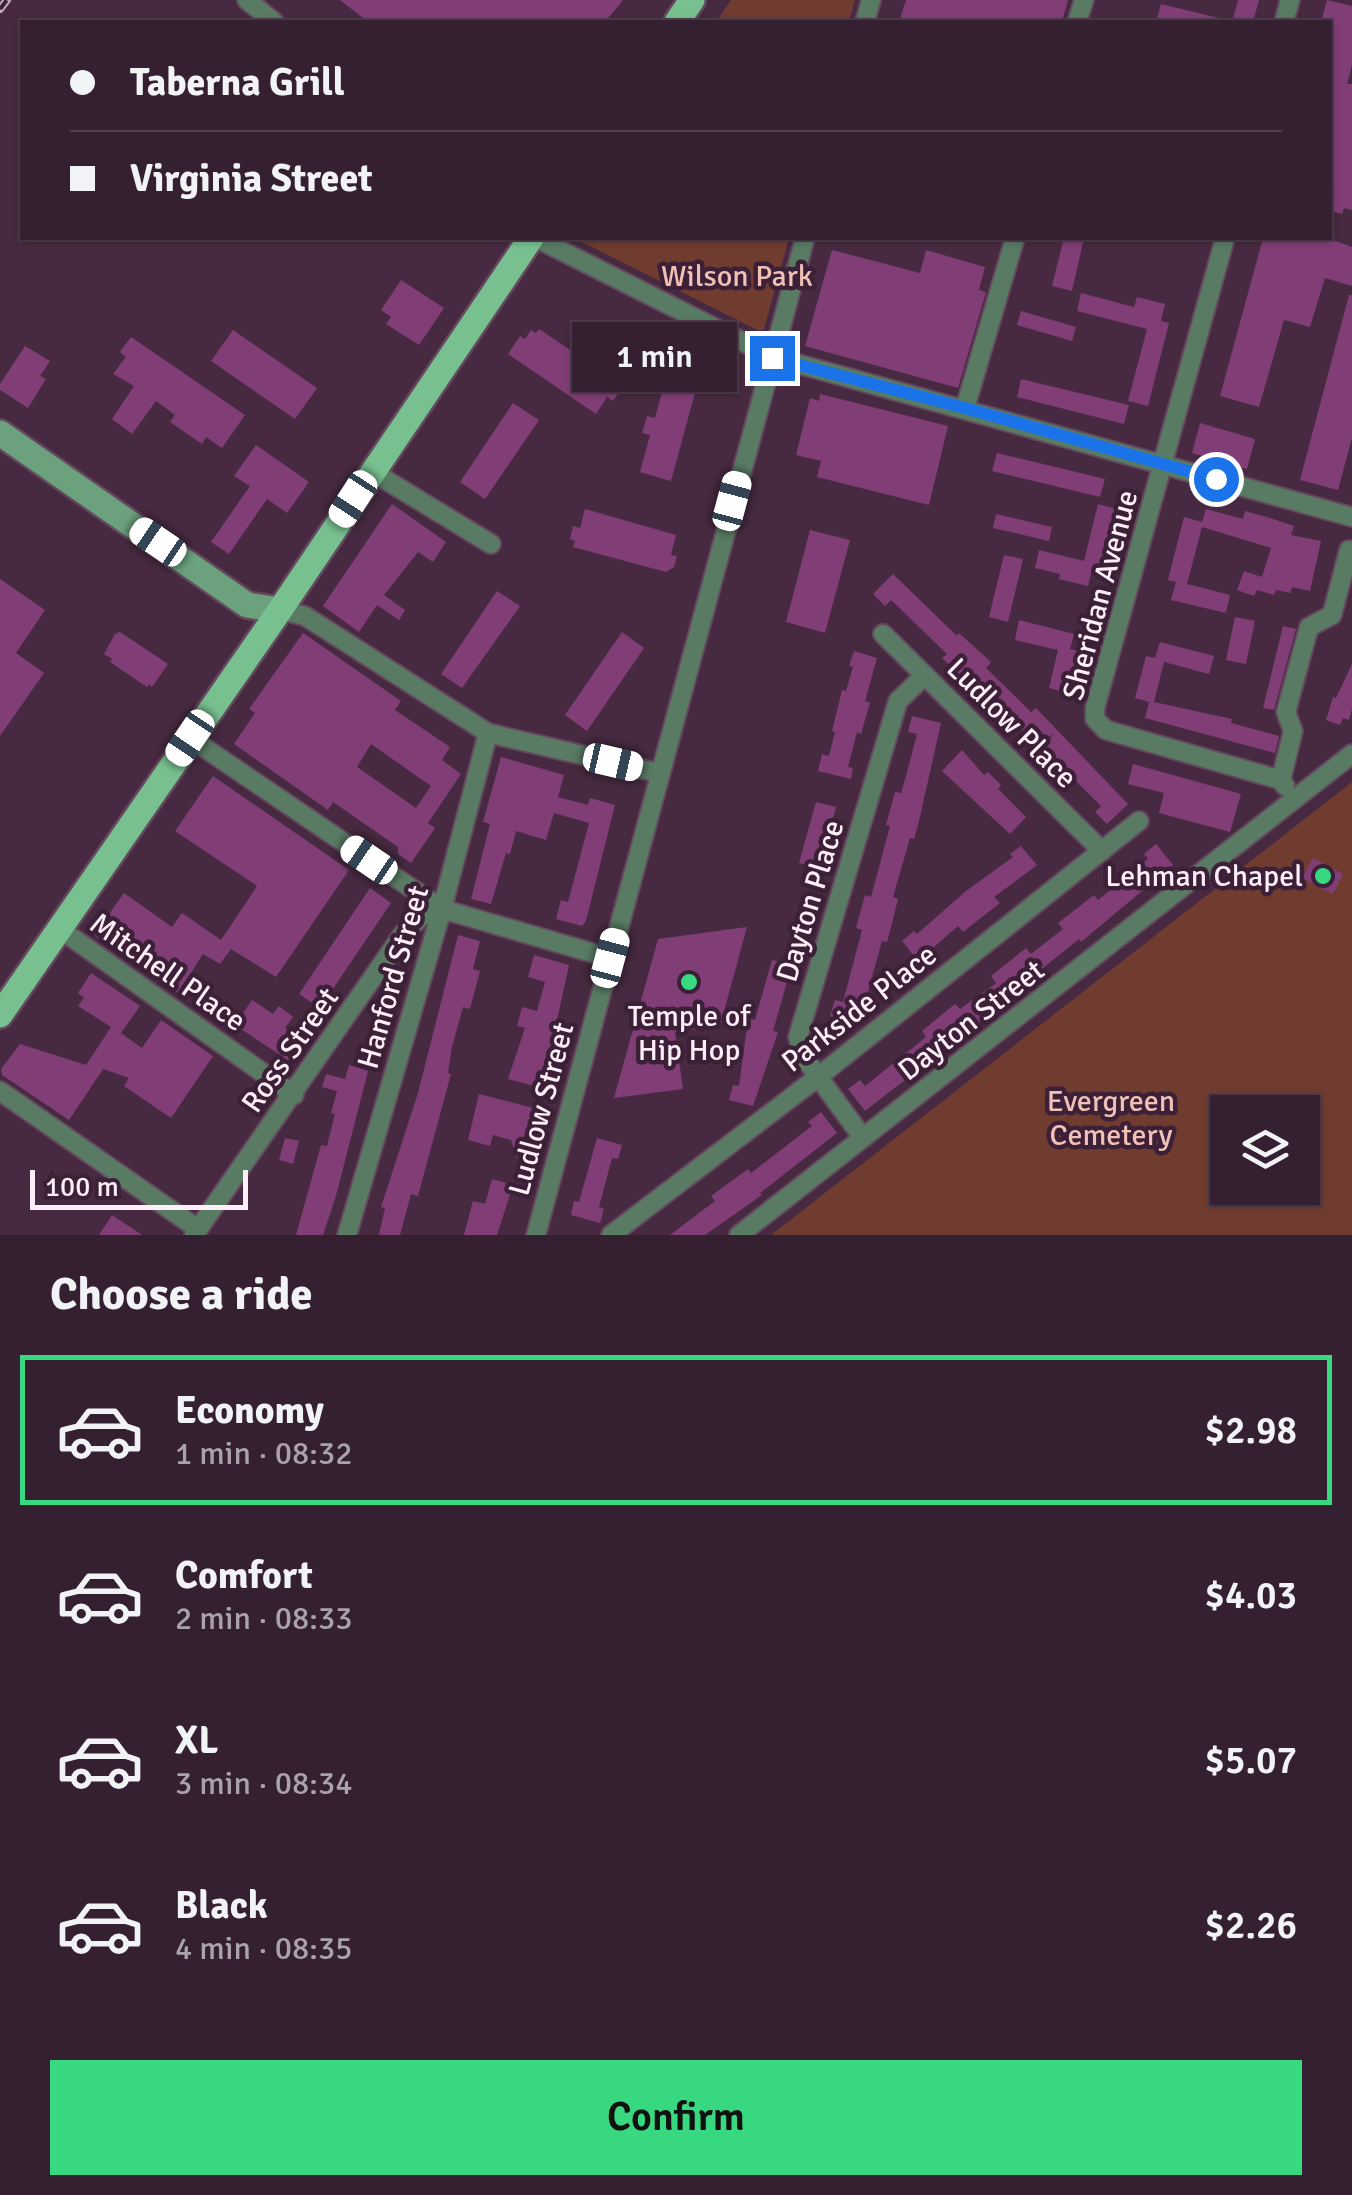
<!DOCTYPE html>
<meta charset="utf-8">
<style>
body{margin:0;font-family:Signika,sans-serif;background:#3d2839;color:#f1f3f6;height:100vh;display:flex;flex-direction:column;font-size:38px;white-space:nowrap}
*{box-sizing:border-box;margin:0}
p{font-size:32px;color:#aaa3ab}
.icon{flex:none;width:55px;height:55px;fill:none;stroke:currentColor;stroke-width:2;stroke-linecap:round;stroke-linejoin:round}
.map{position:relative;height:1235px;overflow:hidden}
.side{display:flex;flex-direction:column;background:#352031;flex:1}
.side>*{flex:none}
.guide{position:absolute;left:20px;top:20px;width:1312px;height:220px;border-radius:0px;box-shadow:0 2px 8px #0004,0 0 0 2px #4f3e4d;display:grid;align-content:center;height:220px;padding:0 50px;background:#352031}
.tools{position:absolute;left:1210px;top:1095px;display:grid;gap:20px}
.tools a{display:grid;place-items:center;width:110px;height:110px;border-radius:0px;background:#352031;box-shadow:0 2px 8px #0004,0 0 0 2px #4f3e4d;font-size:50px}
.scale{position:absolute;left:30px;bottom:25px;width:218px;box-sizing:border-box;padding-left:10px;border:5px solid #fdeef9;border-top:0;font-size:28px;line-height:35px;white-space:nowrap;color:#fdeef9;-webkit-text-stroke:8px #3c2037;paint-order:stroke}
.end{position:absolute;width:45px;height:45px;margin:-22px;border:12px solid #1a73e8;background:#fff;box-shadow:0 0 0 5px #fff}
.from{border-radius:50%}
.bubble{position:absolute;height:70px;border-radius:0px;background:#352031;box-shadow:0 2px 8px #0004,0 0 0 2px #4f3e4d;font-size:32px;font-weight:600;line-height:70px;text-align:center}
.car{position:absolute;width:30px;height:60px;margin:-30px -15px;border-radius:12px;box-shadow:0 0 8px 2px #0007;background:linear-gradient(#fff 24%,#345 0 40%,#fff 0 76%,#345 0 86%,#fff 0)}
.guide b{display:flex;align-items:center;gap:35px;height:95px;font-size:38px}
.guide b+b{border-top:2px solid #4f3e4d}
.guide i{width:25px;height:25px;background:#f1f3f6}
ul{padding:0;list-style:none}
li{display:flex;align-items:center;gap:30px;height:150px;margin:0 20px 15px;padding:0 30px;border:5px solid transparent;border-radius:0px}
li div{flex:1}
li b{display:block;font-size:38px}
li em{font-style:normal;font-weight:600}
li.selected{border-color:#37d880}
li>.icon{width:90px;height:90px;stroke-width:1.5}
h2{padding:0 50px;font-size:45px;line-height:120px}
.primary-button{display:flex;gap:20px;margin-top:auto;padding:20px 50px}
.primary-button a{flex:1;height:115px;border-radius:0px;background:#37d880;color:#111;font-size:40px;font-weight:600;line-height:115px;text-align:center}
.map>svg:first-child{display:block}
.green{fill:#703c30;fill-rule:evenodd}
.building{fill:#813e76;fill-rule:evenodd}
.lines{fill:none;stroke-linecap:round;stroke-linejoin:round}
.street-casing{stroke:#64495e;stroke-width:22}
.secondary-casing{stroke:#64495e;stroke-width:30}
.primary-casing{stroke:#64495e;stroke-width:30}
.street{stroke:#597b64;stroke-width:18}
.secondary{stroke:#6ba27d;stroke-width:25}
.primary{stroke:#78c090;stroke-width:25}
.rail-casing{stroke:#beaab9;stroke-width:8}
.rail{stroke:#3c2037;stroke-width:4;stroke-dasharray:11;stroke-linecap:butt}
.route{stroke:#1a73e8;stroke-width:12}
.poi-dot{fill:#37d880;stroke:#3c2037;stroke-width:4}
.labels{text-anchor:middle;stroke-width:9;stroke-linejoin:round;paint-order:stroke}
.park-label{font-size:30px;fill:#f2c1b5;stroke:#3c2037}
.street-label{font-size:30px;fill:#fdeef9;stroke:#3c2037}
.poi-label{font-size:30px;fill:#fdeef9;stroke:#3c2037;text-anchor:end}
</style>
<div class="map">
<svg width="1352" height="1235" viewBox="0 0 1352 1235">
<rect width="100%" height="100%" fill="#472a41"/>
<!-- green -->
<path class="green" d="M 731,0 L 855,0 L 849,22 L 716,22 Z
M 574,238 L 789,238 L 764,329 L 759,331 Z
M 1352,782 L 1352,1235 L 771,1235 ZM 1228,1112 L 1302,1112 L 1302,1188 L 1228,1188 Z"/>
<!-- building -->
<path class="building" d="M 340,0 L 623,0 L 605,22 L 368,22 Z
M 906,0 L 1068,0 L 1062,22 L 899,22 Z
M 1238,0 L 1259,0 L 1253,22 L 1232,22 Z
M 1327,0 L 1352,6 L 1352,65 L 1347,84 L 1352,84 L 1352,210 L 1344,208 L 1342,214 L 1330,211 L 1335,191 L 1330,190 L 1330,22 L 1321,22 Z
M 1161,4 L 1219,18 L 1219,22 L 1156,22 Z
M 1064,238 L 1084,238 L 1072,291 L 1052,286 Z
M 1263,238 L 1305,238 L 1321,242 L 1322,238 L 1327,238 L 1352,247 L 1352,286 L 1325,278 L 1310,327 L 1284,320 L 1259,407 L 1220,396 Z
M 832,250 L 920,273 L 926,250 L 985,267 L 979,290 L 986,292 L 958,388 L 805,346 Z
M 401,280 L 444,308 L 419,345 L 386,324 L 391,317 L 381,310 Z
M 1081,293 L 1134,307 L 1137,297 L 1165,304 L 1161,321 L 1169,323 L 1148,406 L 1128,401 L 1147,329 L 1077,311 Z
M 1349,295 L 1352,295 L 1352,438 L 1338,490 L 1300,480 Z
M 1021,311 L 1076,327 L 1072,341 L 1017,325 Z
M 539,329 L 618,382 L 614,387 L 620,391 L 613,401 L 607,397 L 596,414 L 508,354 L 520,336 L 525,339 L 531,330 L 536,333 Z
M 233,330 L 317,388 L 295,419 L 211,361 Z
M 131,337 L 245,415 L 222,448 L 206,437 L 202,444 L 170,422 L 175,415 L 156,401 L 132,434 L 112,419 L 134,386 L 113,374 L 126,357 L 120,352 Z
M 25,346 L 50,361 L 40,376 L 46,379 L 28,408 L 0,390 L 0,384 Z
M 1021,379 L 1129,405 L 1124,424 L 1017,397 Z
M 665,381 L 696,389 L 671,481 L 640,472 L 650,435 L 642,433 L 647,416 L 655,418 Z
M 820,394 L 948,426 L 929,505 L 817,477 L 821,461 L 796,455 L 810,398 L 819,401 Z
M 513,403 L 539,420 L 485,499 L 460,482 Z
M 1200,423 L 1255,439 L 1247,469 L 1192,453 Z
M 256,445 L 309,482 L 287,513 L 267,499 L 229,554 L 211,542 L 250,486 L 234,476 Z
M 997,453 L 1105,479 L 1100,497 L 992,471 Z
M 392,504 L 446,542 L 433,562 L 418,552 L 384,595 L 405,610 L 399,620 L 377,605 L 359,632 L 323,606 Z
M 1098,504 L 1117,509 L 1102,572 L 1092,570 L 1088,586 L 1059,579 L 1060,574 L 1035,568 L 1039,550 L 1084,561 Z
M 585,509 L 676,535 L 671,555 L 677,556 L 674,567 L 666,572 L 573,547 L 575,541 L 570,539 L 573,526 L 580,528 Z
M 1206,509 L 1243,519 L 1245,511 L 1270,518 L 1294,526 L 1291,535 L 1321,541 L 1310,591 L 1292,587 L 1290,593 L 1276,590 L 1274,595 L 1257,590 L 1254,596 L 1237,590 L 1244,571 L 1262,577 L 1271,548 L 1202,527 L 1187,584 L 1230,595 L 1226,613 L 1171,600 L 1176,582 L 1168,580 L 1184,517 L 1202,522 Z
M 996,514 L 1052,527 L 1049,541 L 993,528 Z
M 810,530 L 850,540 L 825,633 L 786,622 Z
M 1004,555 L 1023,559 L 1008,622 L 989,617 Z
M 893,574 L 957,636 L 959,633 L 991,662 L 986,668 L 1031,712 L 1036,708 L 1128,804 L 1107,824 L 1095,812 L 1101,806 L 1045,750 L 1053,733 L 1039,747 L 968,678 L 966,680 L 942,658 L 947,654 L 891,600 L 885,606 L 873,594 Z
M 0,579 L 45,610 L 16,653 L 44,673 L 0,736 Z
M 497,591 L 520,606 L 462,688 L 441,674 Z
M 1235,617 L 1255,621 L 1246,664 L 1226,660 Z
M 1019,620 L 1074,634 L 1070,649 L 1078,651 L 1068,693 L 1049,688 L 1058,650 L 1015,640 Z
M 1283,626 L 1296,629 L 1274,710 L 1263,708 Z
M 120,632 L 168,664 L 152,687 L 149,684 L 147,687 L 110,662 L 112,659 L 104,654 L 115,634 Z
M 622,632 L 644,648 L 587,731 L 565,715 Z
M 303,633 L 401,701 L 395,710 L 450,747 L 442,760 L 461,774 L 428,823 L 435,828 L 411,863 L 398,854 L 398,847 L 333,802 L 328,810 L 234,744 L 255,713 L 249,709 ZM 371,744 L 431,786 L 416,808 L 357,767 Z
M 1160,642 L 1214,656 L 1209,674 L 1164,662 L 1154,702 L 1232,719 L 1231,723 L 1279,736 L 1275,753 L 1145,718 L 1149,702 L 1135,698 L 1146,656 L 1155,658 Z
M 854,651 L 877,658 L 865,701 L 870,703 L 861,734 L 857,732 L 848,767 L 853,768 L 851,779 L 818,771 L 822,754 L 828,756 L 830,752 L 835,732 L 832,731 L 842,690 L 846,691 L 853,667 L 849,666 Z
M 1352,664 L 1352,709 L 1349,720 L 1343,718 L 1340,725 L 1326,720 L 1333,697 L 1336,698 Z
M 912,716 L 941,723 L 919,821 L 914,839 L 910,838 L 893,897 L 898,899 L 890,931 L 887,942 L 882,941 L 859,1024 L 830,1016 L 835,1000 L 843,1002 L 862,930 L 856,928 L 865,895 L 871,897 L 890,826 L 886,825 L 895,792 L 901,793 L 906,776 L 917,734 L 908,732 Z
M 962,750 L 984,775 L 988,772 L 1001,785 L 998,789 L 1026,817 L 1010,834 L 942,771 Z
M 501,757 L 564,775 L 558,797 L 588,805 L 590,798 L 615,805 L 586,921 L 582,926 L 556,919 L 561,900 L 568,902 L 589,823 L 554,813 L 546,840 L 516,831 L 510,854 L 506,853 L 491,904 L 471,899 L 490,824 L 483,822 Z
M 1133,764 L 1241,794 L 1230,832 L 1159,813 L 1164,793 L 1128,784 Z
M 213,776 L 349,870 L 276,977 L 231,949 L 220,964 L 203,954 L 178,993 L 94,935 L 124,893 L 172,927 L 182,913 L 221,940 L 257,886 L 175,831 Z
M 816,802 L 836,807 L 824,852 L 833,854 L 828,870 L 799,863 Z
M 1156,844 L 1173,865 L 1081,942 L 1079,939 L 1038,972 L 1040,975 L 1031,982 L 865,1111 L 848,1089 L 860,1080 L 865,1086 L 926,1037 L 922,1031 L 955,1004 L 960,1009 L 996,983 L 991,976 L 1026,948 L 1031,954 L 1063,929 L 1058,923 L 1094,895 L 1098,900 L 1148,859 L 1144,854 Z
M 1021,846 L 1037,865 L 994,897 L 1000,903 L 963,932 L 958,926 L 918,961 L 902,941 L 914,931 L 917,934 L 966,891 L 1013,857 L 1010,854 Z
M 1313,858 L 1343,874 L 1333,894 L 1302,878 Z
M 370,888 L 391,903 L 320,1008 L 299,994 Z
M 747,927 L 720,1026 L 675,1032 L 683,1089 L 614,1098 L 658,939 Z
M 458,935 L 480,941 L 473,969 L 480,971 L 470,1009 L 463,1007 L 452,1047 L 448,1073 L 451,1074 L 418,1196 L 411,1194 L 400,1235 L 379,1235 L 385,1208 L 381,1207 L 418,1093 Z
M 534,955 L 569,965 L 551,1048 L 538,1087 L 508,1079 L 525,1028 L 517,1026 L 522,1007 L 537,1011 L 545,982 L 528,977 Z
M 772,960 L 800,967 L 796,984 L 787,982 L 773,1031 L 778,1032 L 753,1106 L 729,1100 L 733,1085 L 739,1086 L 746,1034 L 750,1019 L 755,1020 Z
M 91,973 L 140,1006 L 121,1033 L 142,1048 L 161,1020 L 213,1056 L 171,1118 L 124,1086 L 129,1078 L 103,1069 L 69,1120 L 2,1075 L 1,1069 L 20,1044 L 86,1065 L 111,1027 L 78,1006 L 84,998 L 78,993 Z
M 252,1000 L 273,1014 L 279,1006 L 293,1017 L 285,1028 L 303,1040 L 289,1061 L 235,1025 Z
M 349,1065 L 368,1071 L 336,1196 L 323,1235 L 296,1235 L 321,1145 L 327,1146 L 335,1114 L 331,1113 L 337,1091 L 322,1087 L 326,1074 L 345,1079 Z
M 479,1094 L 533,1108 L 517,1159 L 511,1140 L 493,1135 L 490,1146 L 468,1140 Z
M 821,1112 L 837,1133 L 760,1193 L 762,1195 L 705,1235 L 670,1235 L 715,1201 L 711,1196 L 748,1169 L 751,1173 L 812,1126 L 808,1122 Z
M 285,1138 L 299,1141 L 293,1164 L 279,1160 Z
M 597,1138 L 622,1145 L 618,1159 L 612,1158 L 599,1207 L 604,1209 L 600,1223 L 571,1215 L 574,1201 L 579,1202 Z
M 492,1179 L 513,1185 L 497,1235 L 464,1235 L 473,1201 L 485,1204 Z
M 112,1215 L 142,1235 L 99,1235 Z"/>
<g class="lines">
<!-- street casing -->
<g class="street-casing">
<path id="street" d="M 247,0 L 274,22
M 865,22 L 871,0
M 1077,22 L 1084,0
M 1284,22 L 1290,0
M 536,238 L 773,357 L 1352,517
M 1225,238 L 1095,708 L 1095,719 L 1106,730 L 1281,780
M 965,408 L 1015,238
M 371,471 L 491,544
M 280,610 L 305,616 L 488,733 L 659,773
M 883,634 L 1102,851
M 190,738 L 442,909 L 610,958
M 1285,786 L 1281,780 L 1293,731 L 1286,712 L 1309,627 L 1332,615 L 1349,550
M 60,929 L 294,1095
M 0,1091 L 198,1229
M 863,1138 L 803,1056 L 798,1037 L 898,701 L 925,675
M 194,1235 L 403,934 L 422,916 L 442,909
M 347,1235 L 442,909 L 488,733
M 536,1235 L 805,238
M 611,1235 L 818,1077 L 1139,821
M 739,1235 L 1352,754"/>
</g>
<!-- secondary casing -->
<g class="secondary-casing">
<path id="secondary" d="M 0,433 L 247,605 L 280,610"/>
</g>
<!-- primary casing -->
<g class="primary-casing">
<path id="primary" d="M 677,22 L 692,0
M 0,1015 L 280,610 L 531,238"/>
</g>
<!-- street -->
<use href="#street" class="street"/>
<!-- secondary -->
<use href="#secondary" class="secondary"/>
<!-- primary -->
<use href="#primary" class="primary"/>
<!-- rail casing -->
<g class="rail-casing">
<path id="rail" d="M 0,9 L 7,0"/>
</g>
<!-- rail -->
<use href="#rail" class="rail"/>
</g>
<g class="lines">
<!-- route -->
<path class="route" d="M 772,358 L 965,408 L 1216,479"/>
</g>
<!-- markers -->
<g class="poi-dot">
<circle cx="1323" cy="876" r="10"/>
<circle cx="689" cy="982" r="10"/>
</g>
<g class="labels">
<!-- park labels -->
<g class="park-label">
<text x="737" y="286">Wilson Park</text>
<text x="1111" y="1111">Evergreen<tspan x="1111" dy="34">Cemetery</tspan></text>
</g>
<!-- street labels -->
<g class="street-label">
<text transform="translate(1100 595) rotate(-75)" y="10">Sheridan Avenue</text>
<text transform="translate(1012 723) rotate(45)" y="10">Ludlow Place</text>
<text transform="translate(810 901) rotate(-73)" y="10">Dayton Place</text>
<text transform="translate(168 972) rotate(35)" y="10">Mitchell Place</text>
<text transform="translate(393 977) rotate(-74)" y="10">Hanford Street</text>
<text transform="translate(859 1008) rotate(-38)" y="10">Parkside Place</text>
<text transform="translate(971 1020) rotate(-38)" y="10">Dayton Street</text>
<text transform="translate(290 1050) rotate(-55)" y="10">Ross Street</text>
<text transform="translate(541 1109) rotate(-75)" y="10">Ludlow Street</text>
</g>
<!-- poi labels -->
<g class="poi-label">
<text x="1303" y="886">Lehman Chapel</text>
<text x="689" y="1026" text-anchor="middle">Temple of<tspan x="689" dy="34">Hip Hop</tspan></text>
</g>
</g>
</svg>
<div class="tools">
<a><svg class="icon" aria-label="layers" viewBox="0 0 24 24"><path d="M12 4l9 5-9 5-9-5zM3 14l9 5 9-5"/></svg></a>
</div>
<div class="scale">100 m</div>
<i class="end from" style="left:1216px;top:479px"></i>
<i class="end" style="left:772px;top:358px"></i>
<div class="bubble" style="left:572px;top:322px;width:165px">1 min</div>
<i class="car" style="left:353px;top:499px;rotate:213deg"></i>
<i class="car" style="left:732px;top:501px;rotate:15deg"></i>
<i class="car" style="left:158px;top:542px;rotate:304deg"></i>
<i class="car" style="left:190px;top:738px;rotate:214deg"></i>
<i class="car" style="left:613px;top:762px;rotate:103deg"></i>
<i class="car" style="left:369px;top:860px;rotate:304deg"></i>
<i class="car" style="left:610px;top:958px;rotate:15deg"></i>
<div class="guide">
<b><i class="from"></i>Taberna Grill</b>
<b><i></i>Virginia Street</b>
</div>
</div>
<section class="side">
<h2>Choose a ride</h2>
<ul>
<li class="selected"><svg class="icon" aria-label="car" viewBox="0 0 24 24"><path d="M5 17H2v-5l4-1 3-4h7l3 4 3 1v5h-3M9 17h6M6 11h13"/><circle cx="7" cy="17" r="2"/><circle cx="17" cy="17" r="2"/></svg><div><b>Economy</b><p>1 min · 08:32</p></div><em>$2.98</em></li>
<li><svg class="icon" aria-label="car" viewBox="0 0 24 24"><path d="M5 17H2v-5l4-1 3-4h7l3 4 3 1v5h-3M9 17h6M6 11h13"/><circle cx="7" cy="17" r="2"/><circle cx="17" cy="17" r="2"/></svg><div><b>Comfort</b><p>2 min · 08:33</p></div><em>$4.03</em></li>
<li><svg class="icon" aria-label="car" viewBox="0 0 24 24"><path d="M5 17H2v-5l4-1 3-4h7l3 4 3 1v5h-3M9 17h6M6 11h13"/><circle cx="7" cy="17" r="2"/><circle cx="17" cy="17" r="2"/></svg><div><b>XL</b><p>3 min · 08:34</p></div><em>$5.07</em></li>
<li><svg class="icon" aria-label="car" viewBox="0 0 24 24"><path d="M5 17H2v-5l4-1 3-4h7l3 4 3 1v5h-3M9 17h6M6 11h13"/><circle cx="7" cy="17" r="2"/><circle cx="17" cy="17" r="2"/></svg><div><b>Black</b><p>4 min · 08:35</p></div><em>$2.26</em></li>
</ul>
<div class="primary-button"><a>Confirm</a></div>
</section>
